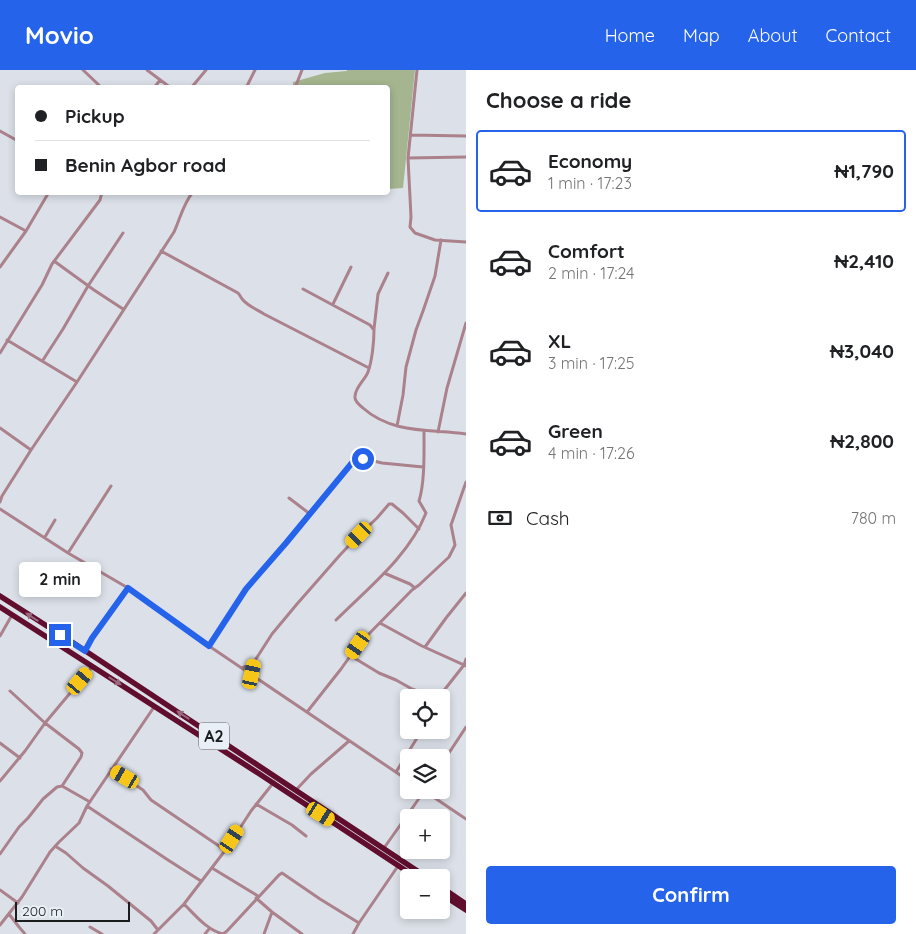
<!DOCTYPE html>
<meta charset="utf-8">
<style>
body{margin:0;font-family:Quicksand,sans-serif;background:#f2f2f2;color:#202124;height:100vh;display:flex;flex-direction:column;font-size:19px;white-space:nowrap}
*{box-sizing:border-box;margin:0}
p{font-size:16px;color:#757577}
.icon{flex:none;width:28px;height:28px;fill:none;stroke:currentColor;stroke-width:2;stroke-linecap:round;stroke-linejoin:round}
.map{position:relative;flex:1;overflow:hidden}
.sheet{display:flex;flex-direction:column;background:#fff;width:450px}
.sheet>*{flex:none}
.top-card{position:absolute;left:15px;top:15px;width:375px;height:110px;border-radius:5px;box-shadow:0 2px 8px #0003;display:grid;align-content:center;height:110px;padding:0 20px;background:#fff}
.controls{position:absolute;left:400px;top:619px;display:grid;gap:10px}
.controls a{display:grid;place-items:center;width:50px;height:50px;border-radius:5px;background:#fff;box-shadow:0 2px 8px #0003;font-size:25px}
.scale{position:absolute;left:15px;bottom:12px;width:115px;box-sizing:border-box;padding-left:5px;border:2px solid #1a1c1e;border-top:0;font-size:14px;line-height:18px;white-space:nowrap;color:#1a1c1e;-webkit-text-stroke:4px #e9eff6;paint-order:stroke}
.end{position:absolute;width:22px;height:22px;margin:-11px;border:6px solid #2563eb;background:#fff;box-shadow:0 0 0 2px #fff}
.from{border-radius:50%}
.bubble{position:absolute;height:35px;border-radius:5px;background:#fff;box-shadow:0 2px 8px #0003;font-size:16px;font-weight:700;line-height:35px;text-align:center}
.car{position:absolute;width:15px;height:30px;margin:-15px -8px;border-radius:6px;box-shadow:0 0 4px 1px #0007;background:linear-gradient(#f5c518 24%,#345 0 40%,#f5c518 0 76%,#345 0 86%,#f5c518 0)}
.top-card b{display:flex;align-items:center;gap:18px;height:48px;font-size:19px}
.top-card b+b{border-top:1px solid #e0e0e0}
.top-card i{width:12px;height:12px;background:#202124}
ul{padding:0;list-style:none}
li{display:flex;align-items:center;gap:15px;height:82px;margin:0 10px 8px;padding:0 10px;border:2px solid transparent;border-radius:5px}
li div{flex:1}
li b{display:block;font-size:19px}
li em{font-style:normal;font-weight:700}
li.current{border-color:#2563eb}
li>.icon{width:45px;height:45px;stroke-width:1.5}
h2{padding:0 20px;font-size:22px;line-height:60px}
.pay{display:flex;align-items:center;gap:12px;height:55px;padding:0 20px;font-size:19px}
.pay p{margin-inline-start:auto}
.button{display:flex;gap:10px;margin-top:auto;padding:10px 20px}
.button a{flex:1;height:58px;border-radius:5px;background:#2563eb;color:#fff;font-size:20px;font-weight:700;line-height:58px;text-align:center}
header{display:flex;align-items:center;gap:30px;box-sizing:border-box;height:70px;padding:0 25px;background:#2563eb;color:#fff}
header strong{font-size:24px}
nav{display:flex;gap:28px;margin-inline-start:auto;font-size:18px}
main{display:flex;flex:1;min-height:0}
.map>svg:first-child{display:block}
.forest{fill:#a4b58f}
.lines{fill:none;stroke-linecap:round;stroke-linejoin:round}
.street{stroke:#ab818b;stroke-width:3}
.highway{stroke:#610e2e;stroke-width:5.5}
.oneway{fill:#97687e}
.route{stroke:#2563eb;stroke-width:6}
.labels{text-anchor:middle;stroke-width:4.5;stroke-linejoin:round;paint-order:stroke}
.shield{fill:#e9eff6;stroke:#585b5f;stroke-width:1}
.shield-label{font-size:16px;font-weight:bold;fill:#1a1c1e}
</style>
<header>
<strong>Movio</strong>
<nav><a>Home</a><a>Map</a><a>About</a><a>Contact</a></nav>
</header>
<main>
<div class="map">
<svg width="466" height="864" viewBox="0 0 466 864">
<rect width="100%" height="100%" fill="#dce1e9"/>
<!-- forest -->
<path class="forest" d="M 347,0 L 415,0 L 403,118 L 388,119 L 388,18 L 293,17 L 293,12 L 325,3 L 347,1 Z"/>
<g class="lines">
<!-- street -->
<path class="street" d="M 83,0 L 102,18
M 147,0 L 171,18
M 417,0 L 408,88 L 411,147 L 410,157 L 415,163 L 435,170 L 466,172
M 154,18 L 160,10
M 191,18 L 206,0
M 246,18 L 255,0
M 295,18 L 302,0
M 0,61 L 18,71
M 411,65 L 466,66
M 408,88 L 466,87
M 0,147 L 26,161
M 161,181 L 238,223 C 240,225 241,228 243,230 C 248,236 258,240 264,244 L 369,298
M 54,191 L 94,220 L 123,239
M 0,197 L 26,161 L 49,122
M 303,219 L 370,255 L 374,260 C 374,272 372,291 368,302 C 365,310 356,316 355,326 C 354,331 359,335 363,338 C 392,364 430,359 466,364
M 333,234 L 351,197
M 374,259 L 378,224 L 388,203
M 7,270 L 77,312 L 31,380
M 0,283 L 42,215 L 52,194 L 100,130 L 102,122
M 43,290 L 63,259 L 88,216 L 123,163
M 77,312 L 174,162 C 180,149 183,134 193,122
M 397,356 L 403,325 L 406,297 L 416,260 L 423,241 L 435,206 L 441,170
M 0,358 L 31,380 L 2,426 L 0,432
M 438,362 L 447,318 L 466,253
M 289,428 L 310,444
M 0,439 L 68,483 L 128,518 L 209,576 L 409,711
M 45,467 L 55,450
M 68,483 L 111,416
M 384,503 L 410,514 L 415,518
M 336,550 C 368,518 409,486 426,443 L 419,431 C 425,412 424,381 424,361
M 380,553 L 422,576 L 466,596
M 0,566 L 12,545
M 209,576 L 246,519 L 286,473 L 357,387 L 382,393 L 423,397
M 425,577 L 446,548 L 466,523
M 86,580 L 92,568 L 128,518
M 351,586 L 379,603 L 396,610 L 412,619 L 420,622 L 428,628
M 242,598 L 254,593
M 252,605 L 254,592 L 272,564 L 297,534 L 340,485 L 359,465 L 377,448 L 389,434 L 392,434 L 403,443 L 419,459
M 438,628 L 464,595 L 466,589
M 307,642 L 341,599 L 358,575 L 412,520 L 419,515 L 449,487 L 455,475 L 451,455 L 466,412
M 0,673 L 20,688
M 441,695 L 466,657
M 111,699 L 143,720 L 151,730 L 219,776 L 224,781
M 396,702 L 422,660
M 0,711 L 25,681 L 45,653 L 92,597
M 62,716 L 90,732
M 296,720 L 311,704 L 349,671
M 423,720 L 466,749
M 256,734 L 292,755 L 306,766
M 87,736 L 168,790 L 201,811
M 55,776 L 66,783 L 83,798 L 108,816 L 151,851 L 158,860
M 384,778 L 425,720
M 0,784 L 19,757 L 28,748 L 43,729 L 57,717 L 62,716 L 81,687 L 82,683 L 79,679 L 45,653 L 10,621
M 212,798 L 258,826
M 0,820 L 18,833
M 256,828 L 272,842 L 302,864
M 184,834 C 196,846 207,860 223,864 L 227,861 L 279,805 L 282,803 L 320,829 L 359,853
M 9,844 L 19,857 L 25,864
M 0,855 L 22,827 L 50,782 L 59,772 L 79,753 L 87,736 L 154,637
M 90,857 L 102,864
M 154,864 L 184,834 L 227,778 L 251,741 L 274,712
M 205,864 L 209,859
M 264,864 L 272,842
M 353,864 L 359,853 L 398,796"/>
<!-- highway -->
<path class="highway" d="M 0,526 L 75,574 L 428,808
M 0,537 L 258,703 L 417,808
M 441,817 L 466,834
M 441,824 L 466,840"/>
</g>
<!-- one-way arrows -->
<defs><path id="oneway-solid" d="M-6-.8H1V-3.2L6.5 0L1 3.2V.8H-6Z" transform="scale(1.25)"/></defs>
<g class="oneway">
<use href="#oneway-solid" transform="translate(32 547) rotate(-147)"/>
<use href="#oneway-solid" transform="translate(115 611) rotate(32)"/>
<use href="#oneway-solid" transform="translate(183 645) rotate(-147)"/>
</g>
<g class="lines">
<!-- route -->
<path class="route" d="M 60,565 L 85,581 L 92,568 L 128,518 L 209,576 L 246,519 L 286,473 L 356,388 L 358,387 L 363,389"/>
</g>
<g class="labels">
<!-- shield labels -->
<rect class="shield" x="199" y="652.5" width="30" height="27" rx="4"/>
<g class="shield-label">
<text x="214" y="672">A2</text>
</g>
</g>
</svg>
<div class="controls">
<a><svg class="icon" aria-label="locate" viewBox="0 0 24 24"><circle cx="12" cy="12" r="6"/><path d="M12 2v4M12 18v4M2 12h4M18 12h4"/></svg></a>
<a><svg class="icon" aria-label="layers" viewBox="0 0 24 24"><path d="M12 4l9 5-9 5-9-5zM3 14l9 5 9-5"/></svg></a>
<a>+</a>
<a>−</a>
</div>
<div class="scale">200 m</div>
<i class="end from" style="left:363px;top:389px"></i>
<i class="end" style="left:60px;top:565px"></i>
<div class="bubble" style="left:19px;top:492px;width:82px">2 min</div>
<i class="car" style="left:359px;top:465px;rotate:224deg"></i>
<i class="car" style="left:358px;top:575px;rotate:215deg"></i>
<i class="car" style="left:252px;top:604px;rotate:12deg"></i>
<i class="car" style="left:80px;top:611px;rotate:40deg"></i>
<i class="car" style="left:125px;top:707px;rotate:300deg"></i>
<i class="car" style="left:321px;top:744px;rotate:123deg"></i>
<i class="car" style="left:232px;top:769px;rotate:33deg"></i>
<div class="top-card">
<b><i class="from"></i>Pickup</b>
<b><i></i>Benin Agbor road</b>
</div>
</div>
<section class="sheet">
<h2>Choose a ride</h2>
<ul>
<li class="current"><svg class="icon" aria-label="car" viewBox="0 0 24 24"><path d="M5 17H2v-5l4-1 3-4h7l3 4 3 1v5h-3M9 17h6M6 11h13"/><circle cx="7" cy="17" r="2"/><circle cx="17" cy="17" r="2"/></svg><div><b>Economy</b><p>1 min · 17:23</p></div><em>₦1,790</em></li>
<li><svg class="icon" aria-label="car" viewBox="0 0 24 24"><path d="M5 17H2v-5l4-1 3-4h7l3 4 3 1v5h-3M9 17h6M6 11h13"/><circle cx="7" cy="17" r="2"/><circle cx="17" cy="17" r="2"/></svg><div><b>Comfort</b><p>2 min · 17:24</p></div><em>₦2,410</em></li>
<li><svg class="icon" aria-label="car" viewBox="0 0 24 24"><path d="M5 17H2v-5l4-1 3-4h7l3 4 3 1v5h-3M9 17h6M6 11h13"/><circle cx="7" cy="17" r="2"/><circle cx="17" cy="17" r="2"/></svg><div><b>XL</b><p>3 min · 17:25</p></div><em>₦3,040</em></li>
<li><svg class="icon" aria-label="car" viewBox="0 0 24 24"><path d="M5 17H2v-5l4-1 3-4h7l3 4 3 1v5h-3M9 17h6M6 11h13"/><circle cx="7" cy="17" r="2"/><circle cx="17" cy="17" r="2"/></svg><div><b>Green</b><p>4 min · 17:26</p></div><em>₦2,800</em></li>
</ul>
<div class="pay"><svg class="icon" aria-label="cash" viewBox="0 0 24 24"><path d="M3 7h18v10H3z"/><circle cx="12" cy="12" r="2"/></svg>Cash<p>780 m</p></div>
<div class="button"><a>Confirm</a></div>
</section>
</main>
